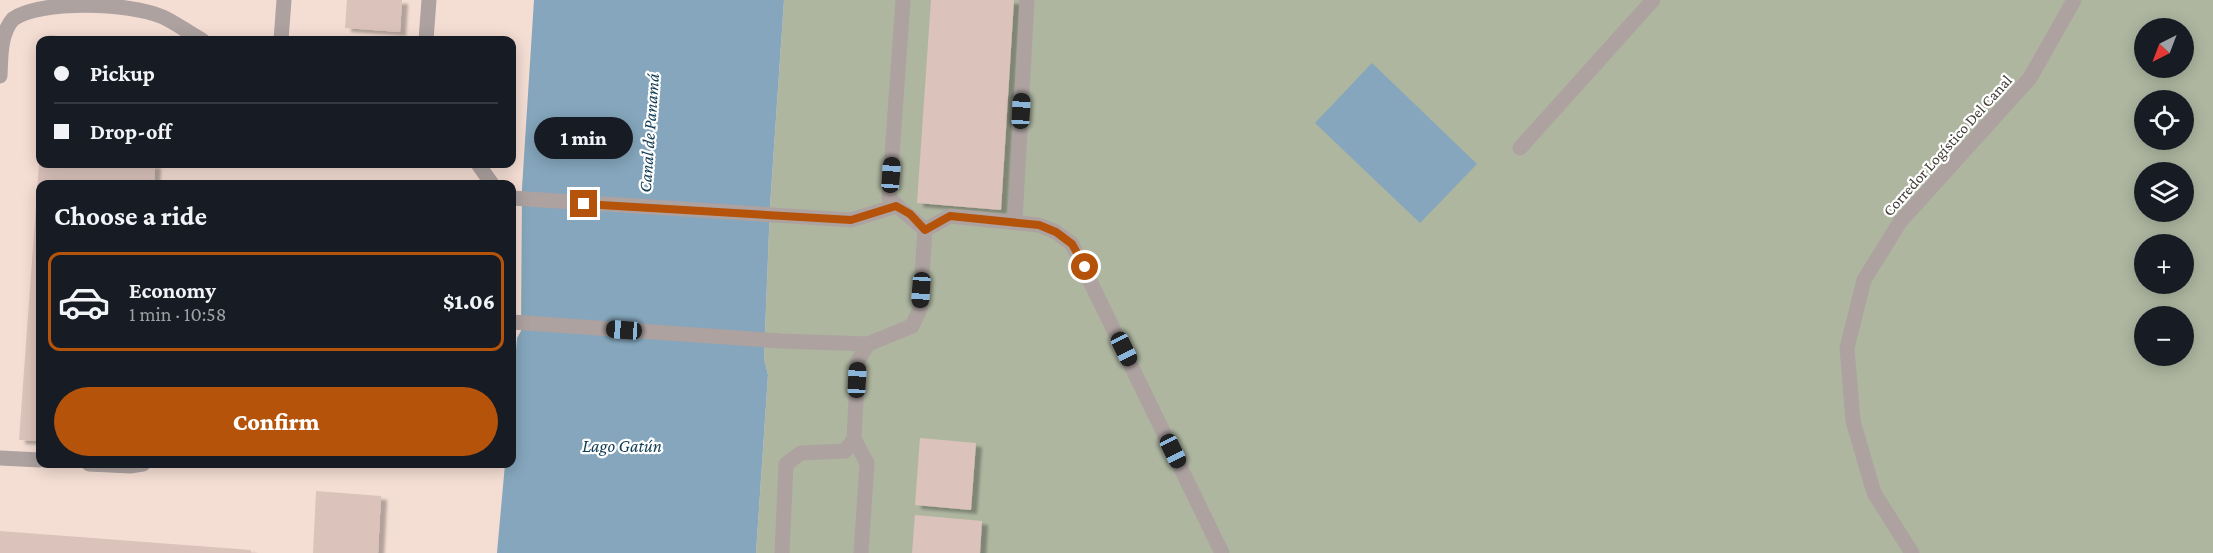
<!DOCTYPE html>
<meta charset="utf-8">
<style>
body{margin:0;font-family:"Crimson Pro",serif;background:#20242c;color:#f1f3f6;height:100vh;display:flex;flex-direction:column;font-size:22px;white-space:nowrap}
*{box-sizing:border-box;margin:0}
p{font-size:20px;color:#9ea1a6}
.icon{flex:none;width:33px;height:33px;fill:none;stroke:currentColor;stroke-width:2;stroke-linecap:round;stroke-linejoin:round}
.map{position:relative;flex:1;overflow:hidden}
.drawer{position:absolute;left:36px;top:180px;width:480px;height:288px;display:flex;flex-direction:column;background:#171b24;border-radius:12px;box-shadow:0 3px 15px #0003}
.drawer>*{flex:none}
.banner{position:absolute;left:36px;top:36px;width:480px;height:132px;border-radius:12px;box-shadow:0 3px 15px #0003;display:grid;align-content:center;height:132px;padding:0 18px;background:#171b24}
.needle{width:39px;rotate:222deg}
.tools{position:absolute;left:2134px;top:18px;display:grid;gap:12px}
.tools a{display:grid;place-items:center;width:60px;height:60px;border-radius:50%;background:#171b24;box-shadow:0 3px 15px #0003;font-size:30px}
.end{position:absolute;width:27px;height:27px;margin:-14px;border:8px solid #b45309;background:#fff;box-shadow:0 0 0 3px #fff}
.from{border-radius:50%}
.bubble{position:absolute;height:42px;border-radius:21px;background:#171b24;box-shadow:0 3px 15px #0003;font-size:20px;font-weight:800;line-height:42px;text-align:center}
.car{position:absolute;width:18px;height:36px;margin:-18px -9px;border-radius:8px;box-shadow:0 0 4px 2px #0007;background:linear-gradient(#222 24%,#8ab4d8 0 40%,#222 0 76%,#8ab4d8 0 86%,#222 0)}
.banner b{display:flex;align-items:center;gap:21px;height:57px;font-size:22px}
.banner b+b{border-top:2px solid #363941}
.banner i{width:15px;height:15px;background:#f1f3f6}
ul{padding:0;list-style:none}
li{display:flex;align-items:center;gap:18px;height:99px;margin:0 12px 9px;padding:0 6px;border:3px solid transparent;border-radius:12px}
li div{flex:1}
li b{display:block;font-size:22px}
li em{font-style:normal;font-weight:800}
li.active{border-color:#b45309}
li>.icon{width:54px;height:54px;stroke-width:1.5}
h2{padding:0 18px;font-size:27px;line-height:72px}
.button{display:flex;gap:12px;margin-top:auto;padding:12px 18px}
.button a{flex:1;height:69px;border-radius:36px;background:#b45309;color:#fff;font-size:24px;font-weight:800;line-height:69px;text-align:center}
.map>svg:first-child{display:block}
.green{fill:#aeb6a0;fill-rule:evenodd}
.water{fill:#85a6bc}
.building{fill:#dbc3bb;filter:url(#shadow)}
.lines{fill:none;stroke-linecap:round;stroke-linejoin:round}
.lane{stroke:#ada2a0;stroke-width:15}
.route{stroke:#b45309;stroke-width:8}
.labels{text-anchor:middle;stroke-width:4.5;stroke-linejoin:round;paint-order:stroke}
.street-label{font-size:16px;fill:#423a35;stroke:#fff}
.water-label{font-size:18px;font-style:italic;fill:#103c54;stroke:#fff}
</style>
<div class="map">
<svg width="2213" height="553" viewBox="0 0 2213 553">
<defs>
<filter id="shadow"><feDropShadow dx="6" dy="4" stdDeviation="1.5" flood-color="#0004"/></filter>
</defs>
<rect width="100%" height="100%" fill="#f4ddd3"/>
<!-- green -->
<path class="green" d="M 784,0 L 2213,0 L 2213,553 L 756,553 L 768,375 L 764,358 L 770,206 ZM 2145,28 L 2184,28 L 2184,68 L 2145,68 ZM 2145,100 L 2184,100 L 2184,140 L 2145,140 ZM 2145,172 L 2184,172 L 2184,212 L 2145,212 ZM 2145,244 L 2184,244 L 2184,284 L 2145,284 ZM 2145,316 L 2184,316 L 2184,356 L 2145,356 Z"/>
<!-- water -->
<path class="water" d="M 534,0 L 784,0 L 770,206 L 764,358 L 768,375 L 756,553 L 497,553 L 505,464 L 512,464 L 512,396 L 517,338 L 521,331 L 522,188 Z
M 1372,63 L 1477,164 L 1420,223 L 1315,123 Z"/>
<!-- building -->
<path class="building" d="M 347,0 L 402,0 L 400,32 L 345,28 Z
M 931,0 L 1014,0 L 1001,210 L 917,203 Z
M 49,35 L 92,39 L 92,40 L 48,40 Z
M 39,164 L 155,164 L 154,184 L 40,184 L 40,441 L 19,440 Z
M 920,438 L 976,443 L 971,510 L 915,505 Z
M 316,491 L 381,496 L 378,553 L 313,553 Z
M 915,515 L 982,521 L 980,553 L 912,553 Z
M 0,531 L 251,550 L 251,553 L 0,553 Z"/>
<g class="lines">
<!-- lane -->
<path class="lane" d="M 281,40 L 284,0
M 426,40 L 429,0
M 0,76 C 1,56 0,34 13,19 C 40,0 129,2 163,17 C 176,23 189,33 202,40
M 1520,148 L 1653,0
M 478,164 L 492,184
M 512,198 L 851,220 L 896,206
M 1015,222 L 1027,0
M 925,230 L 950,216 L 1039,225 L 1056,232 L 1072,244 L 1222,553
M 512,322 L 781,341 L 868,344
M 854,439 L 867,463 L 861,553
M 0,458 L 40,460
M 89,464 L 130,466 L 143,464
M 782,553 L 786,464 L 801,453 L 845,451 L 854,439 L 858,361 L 868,344 L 912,326 L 920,309 L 925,230 C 913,218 898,209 889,197 L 903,0
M 1912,553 L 1874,493 L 1853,421 L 1847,348 L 1864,280 L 1900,222 L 2030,78 L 2074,0"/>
</g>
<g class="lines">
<!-- route -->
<path class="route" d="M 584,204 L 851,220 L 896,206 L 910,214 L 925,230 L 950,216 L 1039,225 L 1056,232 L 1072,244 L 1085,267"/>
</g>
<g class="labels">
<!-- street labels -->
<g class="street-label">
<text transform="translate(1947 145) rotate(-48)" y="6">Corredor Logístico Del Canal</text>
</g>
<!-- water labels -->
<g class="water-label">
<text transform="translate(649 133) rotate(-86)" y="6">Canal de Panamá</text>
<text x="622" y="452">Lago Gatún</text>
</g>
</g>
</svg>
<div class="tools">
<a><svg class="needle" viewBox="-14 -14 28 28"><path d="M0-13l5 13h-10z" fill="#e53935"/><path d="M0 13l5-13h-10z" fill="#9ea1a6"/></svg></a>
<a><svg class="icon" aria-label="locate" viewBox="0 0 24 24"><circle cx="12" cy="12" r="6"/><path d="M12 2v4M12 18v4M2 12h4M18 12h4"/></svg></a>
<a><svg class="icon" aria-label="layers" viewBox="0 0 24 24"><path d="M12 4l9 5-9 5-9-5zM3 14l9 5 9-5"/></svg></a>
<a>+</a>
<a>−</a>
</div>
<i class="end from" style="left:1085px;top:267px"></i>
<i class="end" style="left:584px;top:204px"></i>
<div class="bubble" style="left:534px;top:117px;width:99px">1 min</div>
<i class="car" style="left:1021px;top:111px;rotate:3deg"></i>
<i class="car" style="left:891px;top:175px;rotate:4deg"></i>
<i class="car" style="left:921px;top:290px;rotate:184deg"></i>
<i class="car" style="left:624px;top:330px;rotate:274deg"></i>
<i class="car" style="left:1124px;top:349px;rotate:154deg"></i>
<i class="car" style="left:857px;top:380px;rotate:3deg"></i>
<i class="car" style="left:1173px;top:451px;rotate:154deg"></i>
<div class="banner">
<b><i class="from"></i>Pickup</b>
<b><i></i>Drop-off</b>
</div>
<section class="drawer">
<h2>Choose a ride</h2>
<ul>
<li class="active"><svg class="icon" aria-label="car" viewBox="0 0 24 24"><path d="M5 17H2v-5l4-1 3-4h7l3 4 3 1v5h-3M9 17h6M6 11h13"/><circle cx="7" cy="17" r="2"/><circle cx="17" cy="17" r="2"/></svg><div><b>Economy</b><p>1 min · 10:58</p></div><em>$1.06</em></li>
</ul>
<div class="button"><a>Confirm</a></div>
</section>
</div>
